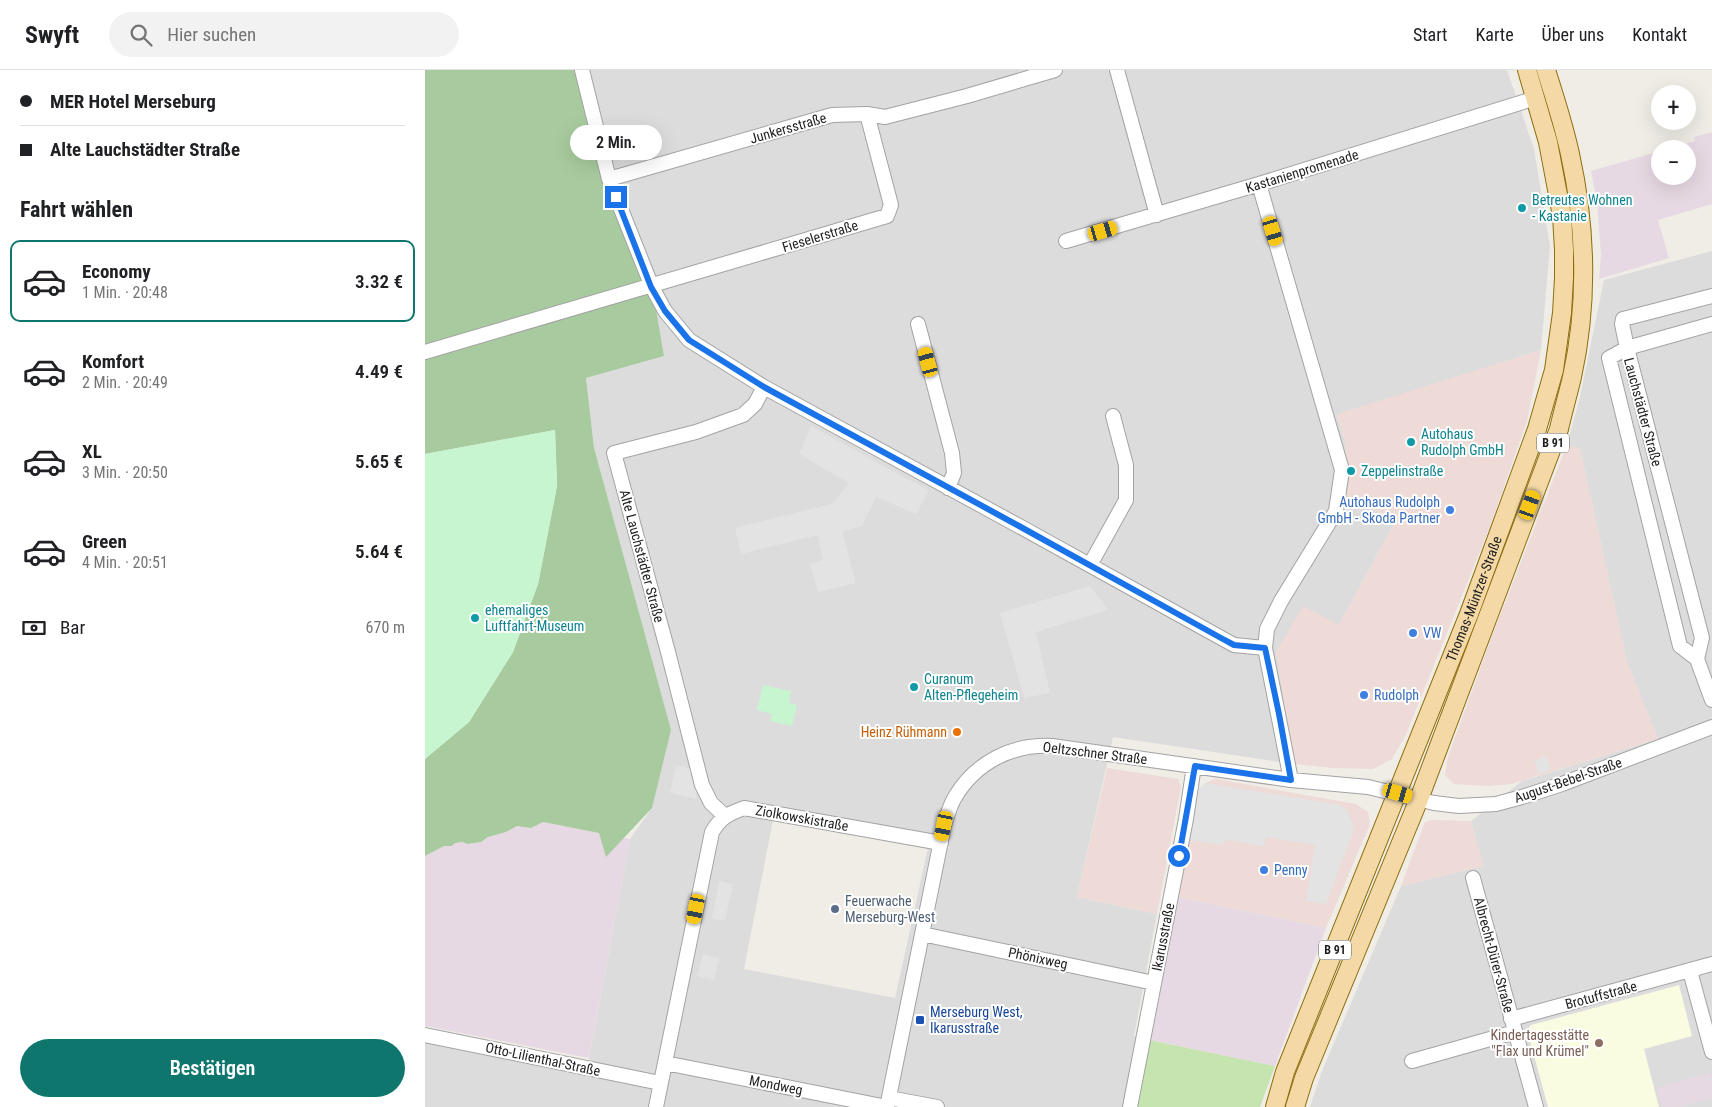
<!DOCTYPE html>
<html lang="de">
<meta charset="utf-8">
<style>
body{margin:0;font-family:"Roboto Condensed",sans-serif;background:#f2f2f2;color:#202124;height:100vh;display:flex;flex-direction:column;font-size:19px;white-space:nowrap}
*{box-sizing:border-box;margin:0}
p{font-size:16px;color:#757577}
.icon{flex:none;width:28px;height:28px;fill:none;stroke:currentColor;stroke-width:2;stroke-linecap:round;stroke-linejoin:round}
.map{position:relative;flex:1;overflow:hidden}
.side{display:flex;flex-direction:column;background:#fff;width:425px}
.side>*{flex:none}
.hud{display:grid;align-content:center;height:110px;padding:0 20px;background:#fff}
.tools{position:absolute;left:1226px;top:15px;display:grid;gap:10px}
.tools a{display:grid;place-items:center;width:45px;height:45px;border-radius:50%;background:#fff;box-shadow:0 5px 20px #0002;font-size:25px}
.end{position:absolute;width:22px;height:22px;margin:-11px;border:6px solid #1a73e8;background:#fff;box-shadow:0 0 0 2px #fff}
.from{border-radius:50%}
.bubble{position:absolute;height:35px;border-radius:18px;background:#fff;box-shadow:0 5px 20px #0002;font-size:16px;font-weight:600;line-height:35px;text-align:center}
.car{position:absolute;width:15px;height:30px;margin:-15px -8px;border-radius:6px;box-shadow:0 0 4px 1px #0007;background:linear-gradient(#f5c518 24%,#345 0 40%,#f5c518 0 76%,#345 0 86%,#f5c518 0)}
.hud b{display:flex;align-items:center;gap:18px;height:48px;font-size:19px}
.hud b+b{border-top:1px solid #e0e0e0}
.hud i{width:12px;height:12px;background:#202124}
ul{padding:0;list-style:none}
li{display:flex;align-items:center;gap:15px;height:82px;margin:0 10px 8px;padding:0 10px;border:2px solid transparent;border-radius:10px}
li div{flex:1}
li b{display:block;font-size:19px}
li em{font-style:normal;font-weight:600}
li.active{border-color:#0f766e}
li>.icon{width:45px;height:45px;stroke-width:1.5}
h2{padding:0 20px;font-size:22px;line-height:60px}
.pay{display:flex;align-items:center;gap:12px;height:55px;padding:0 20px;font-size:19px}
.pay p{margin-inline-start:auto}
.action{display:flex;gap:10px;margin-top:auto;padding:10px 20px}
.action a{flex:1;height:58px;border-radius:30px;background:#0f766e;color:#fff;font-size:20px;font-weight:600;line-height:58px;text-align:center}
header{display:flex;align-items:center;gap:30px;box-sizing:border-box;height:70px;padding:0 25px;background:#fff;border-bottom:1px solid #e0e0e0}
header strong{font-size:24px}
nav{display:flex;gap:28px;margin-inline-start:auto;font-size:18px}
.search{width:350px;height:45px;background:#f2f2f2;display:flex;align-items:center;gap:12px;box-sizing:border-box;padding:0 18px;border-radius:28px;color:#757577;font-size:19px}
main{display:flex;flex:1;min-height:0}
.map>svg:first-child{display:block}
.residential{fill:#dddcdc;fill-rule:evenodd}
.commercial{fill:#eedad7}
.industrial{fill:#e7d9e3}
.education{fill:#fafce2}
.grass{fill:#c5e4b0}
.forest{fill:#a7cb9e}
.park{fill:#c7f5cf}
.parking{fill:#e3e3e3}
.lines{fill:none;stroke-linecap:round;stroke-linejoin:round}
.minor-casing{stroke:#a3a3a3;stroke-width:16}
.major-casing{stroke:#8d6e0d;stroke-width:20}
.minor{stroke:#fff;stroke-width:14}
.major{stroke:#f4d9a6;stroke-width:18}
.route{stroke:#1a73e8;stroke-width:6}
.culture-dot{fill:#0f9aa8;stroke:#fff;stroke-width:2}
.shop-dot{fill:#3f7fe0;stroke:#fff;stroke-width:2}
.food-dot{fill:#e8710a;stroke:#fff;stroke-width:2}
.service-dot{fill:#5c6f8a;stroke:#fff;stroke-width:2}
.transit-dot{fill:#1a4fb4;stroke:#fff;stroke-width:2}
.education-dot{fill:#8d6e63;stroke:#fff;stroke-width:2}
.labels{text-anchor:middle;stroke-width:4;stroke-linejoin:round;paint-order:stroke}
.shield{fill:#fff;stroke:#626262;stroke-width:1}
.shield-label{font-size:12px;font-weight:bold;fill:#1f1f1f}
.street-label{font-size:14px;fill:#1f1f1f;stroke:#fff}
.culture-label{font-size:14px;fill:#0d838f;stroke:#fff;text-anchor:start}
.shop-label{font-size:14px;fill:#366cbe;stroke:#fff;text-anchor:start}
.food-label{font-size:14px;fill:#c56008;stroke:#fff;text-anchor:end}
.service-label{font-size:14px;fill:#4e5e75;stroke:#fff;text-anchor:start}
.transit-label{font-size:14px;fill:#164399;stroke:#fff;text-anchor:start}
.education-label{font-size:14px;fill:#785e54;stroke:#fff;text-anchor:end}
</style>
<header>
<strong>Swyft</strong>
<div class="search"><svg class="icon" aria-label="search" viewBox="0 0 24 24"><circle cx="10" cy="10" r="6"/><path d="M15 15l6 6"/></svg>Hier suchen</div>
<nav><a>Start</a><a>Karte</a><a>Über uns</a><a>Kontakt</a></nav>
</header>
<main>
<section class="side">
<div class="hud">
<b><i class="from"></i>MER Hotel Merseburg</b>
<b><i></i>Alte Lauchstädter Straße</b>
</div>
<h2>Fahrt wählen</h2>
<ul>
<li class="active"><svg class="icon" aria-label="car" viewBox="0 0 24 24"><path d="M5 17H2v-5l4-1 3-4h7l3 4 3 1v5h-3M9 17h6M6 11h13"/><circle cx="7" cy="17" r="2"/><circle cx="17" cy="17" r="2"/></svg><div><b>Economy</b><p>1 Min. · 20:48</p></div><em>3.32 €</em></li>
<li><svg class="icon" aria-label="car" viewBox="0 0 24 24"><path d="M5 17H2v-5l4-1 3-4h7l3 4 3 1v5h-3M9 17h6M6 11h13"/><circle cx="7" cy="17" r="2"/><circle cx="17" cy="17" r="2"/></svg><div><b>Komfort</b><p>2 Min. · 20:49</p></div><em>4.49 €</em></li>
<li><svg class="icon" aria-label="car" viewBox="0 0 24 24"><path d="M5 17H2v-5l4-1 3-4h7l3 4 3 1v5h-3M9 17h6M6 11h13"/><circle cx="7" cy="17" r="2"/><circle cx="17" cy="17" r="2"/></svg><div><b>XL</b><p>3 Min. · 20:50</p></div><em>5.65 €</em></li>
<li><svg class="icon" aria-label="car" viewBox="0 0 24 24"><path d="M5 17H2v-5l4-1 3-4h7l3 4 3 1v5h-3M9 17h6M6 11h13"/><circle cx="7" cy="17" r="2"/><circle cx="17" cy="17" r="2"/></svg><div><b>Green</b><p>4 Min. · 20:51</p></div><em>5.64 €</em></li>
</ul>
<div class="pay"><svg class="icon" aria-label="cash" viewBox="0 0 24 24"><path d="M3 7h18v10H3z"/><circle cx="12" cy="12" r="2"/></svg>Bar<p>670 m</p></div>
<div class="action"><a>Bestätigen</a></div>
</section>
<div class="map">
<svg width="1287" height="1037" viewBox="0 0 1287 1037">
<rect width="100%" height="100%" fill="#efede6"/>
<!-- residential -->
<path class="residential" d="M 157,0 L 1082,0 L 1109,79 L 1125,176 L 1116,280 L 912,345 L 921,374 L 919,426 L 971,450 L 914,555 L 869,694 L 688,667 L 652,827 L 732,844 L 709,966 L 724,970 L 711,1037 L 0,1037 L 0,972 L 161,1005 L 205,769 L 227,738 L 169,378 L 161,308 L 239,286 ZM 348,750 L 503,778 L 470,928 L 319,899 Z
M 1287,181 L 1287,1037 L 885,1037 L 897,1001 L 976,816 L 1058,796 L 1046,751 L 1097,711 L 1233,669 L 1202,592 L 1155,379 L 1142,375 L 1155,327 L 1179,210 Z"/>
<!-- commercial -->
<path class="commercial" d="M 1116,280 L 1102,351 L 1064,459 L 981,664 L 967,689 L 948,699 L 908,698 L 869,694 L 851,582 L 878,536 L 914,555 L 971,450 L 919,426 L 921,374 L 912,344 Z
M 1142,375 L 1155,379 L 1202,592 L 1233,669 L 1086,714 L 1063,716 L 1029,714 L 1020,705 L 1023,687 L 1067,566 Z
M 682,698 L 753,709 L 756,716 L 732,844 L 652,827 Z
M 791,709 L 931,734 L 943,742 L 945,754 L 901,858 L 752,827 L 774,720 L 780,713 Z
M 1008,750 L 1046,751 L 1058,796 L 976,816 L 1000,752 Z"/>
<!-- industrial -->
<path class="industrial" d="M 1287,62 L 1287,134 L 1233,150 L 1244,188 L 1174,209 L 1176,185 L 1172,132 L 1166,101 L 1235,81 L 1235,106 L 1262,106 L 1262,79 L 1243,79 L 1270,71 L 1269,67 Z
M 118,752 L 205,769 L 164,988 L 0,956 L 0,786 L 19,776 L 27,776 L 30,773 L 37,772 L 44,774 L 56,772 L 63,767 L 81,762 L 92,756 L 106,758 Z
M 752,827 L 901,858 L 850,996 L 724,970 Z
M 1285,1003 L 1287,1012 L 1287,1028 L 1253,1037 L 1237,1037 L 1231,1018 Z"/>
<!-- education -->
<path class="education" d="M 1254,915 L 1267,966 L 1219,979 L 1234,1037 L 1123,1037 L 1102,960 L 1106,955 Z"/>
<!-- grass -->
<path class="grass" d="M 724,970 L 850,996 L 835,1037 L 711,1037 Z"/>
<!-- forest -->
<path class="forest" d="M 0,0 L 157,0 L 184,109 L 227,217 L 239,286 L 161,308 L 169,378 L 246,660 L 227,738 L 181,787 L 174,763 L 118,752 L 106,758 L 92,756 L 81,762 L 63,767 L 56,772 L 43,774 L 37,772 L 30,773 L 27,776 L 19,776 L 0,786 L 0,689 L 44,652 L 88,582 L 113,514 L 132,416 L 130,360 L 0,384 Z"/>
<!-- park -->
<path class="park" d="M 130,360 L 132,416 L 113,514 L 88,582 L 44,652 L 0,689 L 0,384 Z
M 338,615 L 366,621 L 364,633 L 372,635 L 367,656 L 345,651 L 347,644 L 332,640 Z"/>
<!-- parking -->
<path class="parking" d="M 386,356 L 504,421 L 491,444 L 451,427 L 437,456 L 417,461 L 431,513 L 393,522 L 385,494 L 398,490 L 393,465 L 316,484 L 310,458 L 407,434 L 424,413 L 374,384 Z
M 665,516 L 683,540 L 611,562 L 625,623 L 599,628 L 575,543 Z
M 1121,686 L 1126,699 L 1114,704 L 1109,691 Z
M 251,695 L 268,699 L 266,708 L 272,710 L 273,719 L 271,729 L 245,723 Z
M 780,713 L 916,735 L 921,739 L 928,754 L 928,762 L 901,834 L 881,831 L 890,775 L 841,767 L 839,776 L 800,770 L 799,775 L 763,770 L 774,719 Z
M 294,811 L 308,814 L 300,851 L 287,848 Z
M 278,884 L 294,888 L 289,910 L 272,906 Z"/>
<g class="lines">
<!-- minor casing -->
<g class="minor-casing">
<path id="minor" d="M 157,0 L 184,109 L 227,217 L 240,241 L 264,270 L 339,317 L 594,456 L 809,575 L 840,578
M 692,0 L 732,145
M 184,109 L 407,45 L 442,44 L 460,47 L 542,26 L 630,0
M 834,114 L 917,400 L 911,441 L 856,531 L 842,559 L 840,578 L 866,710
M 641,171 L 834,114 L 1111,28
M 1287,226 L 1198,249 L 1197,254 L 1202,278 L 1277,568 L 1272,589 L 1287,630
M 493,254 L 527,383 L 529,403 L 523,418
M 0,282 L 462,146 L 466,135 L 442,44
M 665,495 L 701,430 L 701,395 L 688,346
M 1272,589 L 1255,576 L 1184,288 L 1202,278 L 1287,254
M 300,746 L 286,733 L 277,715 L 243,582 L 189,383 L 271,362 L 318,345 L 330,334 L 339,317
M 1048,808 L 1111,1037
M 497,864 L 729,913
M 1265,901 L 1287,982
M 1086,949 L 1287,894
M 0,965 L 235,1013
M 987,991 L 1090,962
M 240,993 L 462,1037
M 464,1028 L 512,1037
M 231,1037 L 287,762 C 296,747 303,744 319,738 L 516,773
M 462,1037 L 519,756 C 522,746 525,735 530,727 C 551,692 587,674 627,676 L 866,710 L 943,717 L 1009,733 L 1034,736 L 1071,734 L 1097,727 L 1137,714 L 1287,657
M 705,1037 L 761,749 L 769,696"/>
</g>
<!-- major casing -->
<g class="major-casing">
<g id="major">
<path id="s1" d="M 850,1037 L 860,1002 L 1044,544 L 1112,359 L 1129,300 L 1137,243 L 1139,208 L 1139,180 L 1137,146 L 1123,72 L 1102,0"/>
<path d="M 870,1037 L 879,1008 L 994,729 L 1134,359 C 1138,341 1143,324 1147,307 C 1163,234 1161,157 1145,84 C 1139,56 1130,28 1121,0"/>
</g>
</g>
<!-- minor -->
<use href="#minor" class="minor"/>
<!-- major -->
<use href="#major" class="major"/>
</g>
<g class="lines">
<!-- route -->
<path class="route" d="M 191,127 L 226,217 L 240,241 L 264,270 L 339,317 L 594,456 L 796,568 L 809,575 L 840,578 L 854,644 L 866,710 L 770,696 L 754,786"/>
</g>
<!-- markers -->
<g class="culture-dot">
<circle cx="1097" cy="138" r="5"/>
<circle cx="986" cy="372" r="5"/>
<circle cx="926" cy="401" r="5"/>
<circle cx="50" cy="548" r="5"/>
<circle cx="489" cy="617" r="5"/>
</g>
<g class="shop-dot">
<circle cx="1025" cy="440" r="5"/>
<circle cx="988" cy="563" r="5"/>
<circle cx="939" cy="625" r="5"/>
<circle cx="839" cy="800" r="5"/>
</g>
<circle class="food-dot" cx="532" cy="662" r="5"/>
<circle class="service-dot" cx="410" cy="839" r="5"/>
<rect class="transit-dot" x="490" y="945" width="10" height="10" rx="2.5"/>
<circle class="education-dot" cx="1174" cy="973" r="5"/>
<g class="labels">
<!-- shield labels -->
<g class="shield">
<rect x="1112" y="363.5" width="32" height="19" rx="4"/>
<rect x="894" y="870.5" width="32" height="19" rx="4"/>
</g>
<g class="shield-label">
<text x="1128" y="377">B 91</text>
<text x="910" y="884">B 91</text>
</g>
<!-- street labels -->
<g class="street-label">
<text transform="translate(363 58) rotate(-16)" y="5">Junkersstraße</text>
<text transform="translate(877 101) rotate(-17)" y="5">Kastanienpromenade</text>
<text transform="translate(395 166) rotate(-17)" y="5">Fieselerstraße</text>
<text transform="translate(1218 342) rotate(75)" y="5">Lauchstädter Straße</text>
<text transform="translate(217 486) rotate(75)" y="5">Alte Lauchstädter Straße</text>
<text dy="5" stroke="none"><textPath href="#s1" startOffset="546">Thomas-Müntzer-Straße</textPath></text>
<text transform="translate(670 683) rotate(7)" y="5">Oeltzschner Straße</text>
<text transform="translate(1143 710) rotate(-19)" y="5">August-Bebel-Straße</text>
<text transform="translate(377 748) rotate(10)" y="5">Ziolkowskistraße</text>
<text transform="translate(738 867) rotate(-79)" y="5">Ikarusstraße</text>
<text transform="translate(1069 885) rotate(75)" y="5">Albrecht-Dürer-Straße</text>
<text transform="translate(613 888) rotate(12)" y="5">Phönixweg</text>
<text transform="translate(1176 925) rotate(-15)" y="5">Brotuffstraße</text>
<text transform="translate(118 989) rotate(12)" y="5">Otto-Lilienthal-Straße</text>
<text transform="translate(351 1015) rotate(11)" y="5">Mondweg</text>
</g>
<!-- culture labels -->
<g class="culture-label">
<text x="1107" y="135">Betreutes Wohnen<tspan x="1107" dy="16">- Kastanie</tspan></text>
<text x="996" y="369">Autohaus<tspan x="996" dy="16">Rudolph GmbH</tspan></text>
<text x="936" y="406">Zeppelinstraße</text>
<text x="60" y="545">ehemaliges<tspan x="60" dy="16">Luftfahrt-Museum</tspan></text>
<text x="499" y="614">Curanum<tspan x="499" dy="16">Alten-Pflegeheim</tspan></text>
</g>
<!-- shop labels -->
<g class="shop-label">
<text x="1015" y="437" text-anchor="end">Autohaus Rudolph<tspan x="1015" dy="16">GmbH - Skoda Partner</tspan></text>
<text x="998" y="568">VW</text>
<text x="949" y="630">Rudolph</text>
<text x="849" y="805">Penny</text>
</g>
<!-- food labels -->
<g class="food-label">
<text x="522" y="667">Heinz Rühmann</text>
</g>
<!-- service labels -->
<g class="service-label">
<text x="420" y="836">Feuerwache<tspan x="420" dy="16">Merseburg-West</tspan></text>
</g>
<!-- transit labels -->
<g class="transit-label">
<text x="505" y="947">Merseburg West,<tspan x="505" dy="16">Ikarusstraße</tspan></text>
</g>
<!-- education labels -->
<g class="education-label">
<text x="1164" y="970">Kindertagesstätte<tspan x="1164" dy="16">"Flax und Krümel"</tspan></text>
</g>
</g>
</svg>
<div class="tools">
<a>+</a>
<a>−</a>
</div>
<i class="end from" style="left:754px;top:786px"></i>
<i class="end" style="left:191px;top:127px"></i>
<div class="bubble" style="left:145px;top:55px;width:92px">2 Min.</div>
<i class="car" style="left:678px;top:161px;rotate:74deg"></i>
<i class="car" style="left:848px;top:161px;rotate:163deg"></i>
<i class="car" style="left:503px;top:292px;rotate:345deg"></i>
<i class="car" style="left:1105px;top:435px;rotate:20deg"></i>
<i class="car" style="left:973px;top:723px;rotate:106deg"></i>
<i class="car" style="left:519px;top:756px;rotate:191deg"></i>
<i class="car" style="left:271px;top:839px;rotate:191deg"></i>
</div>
</main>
